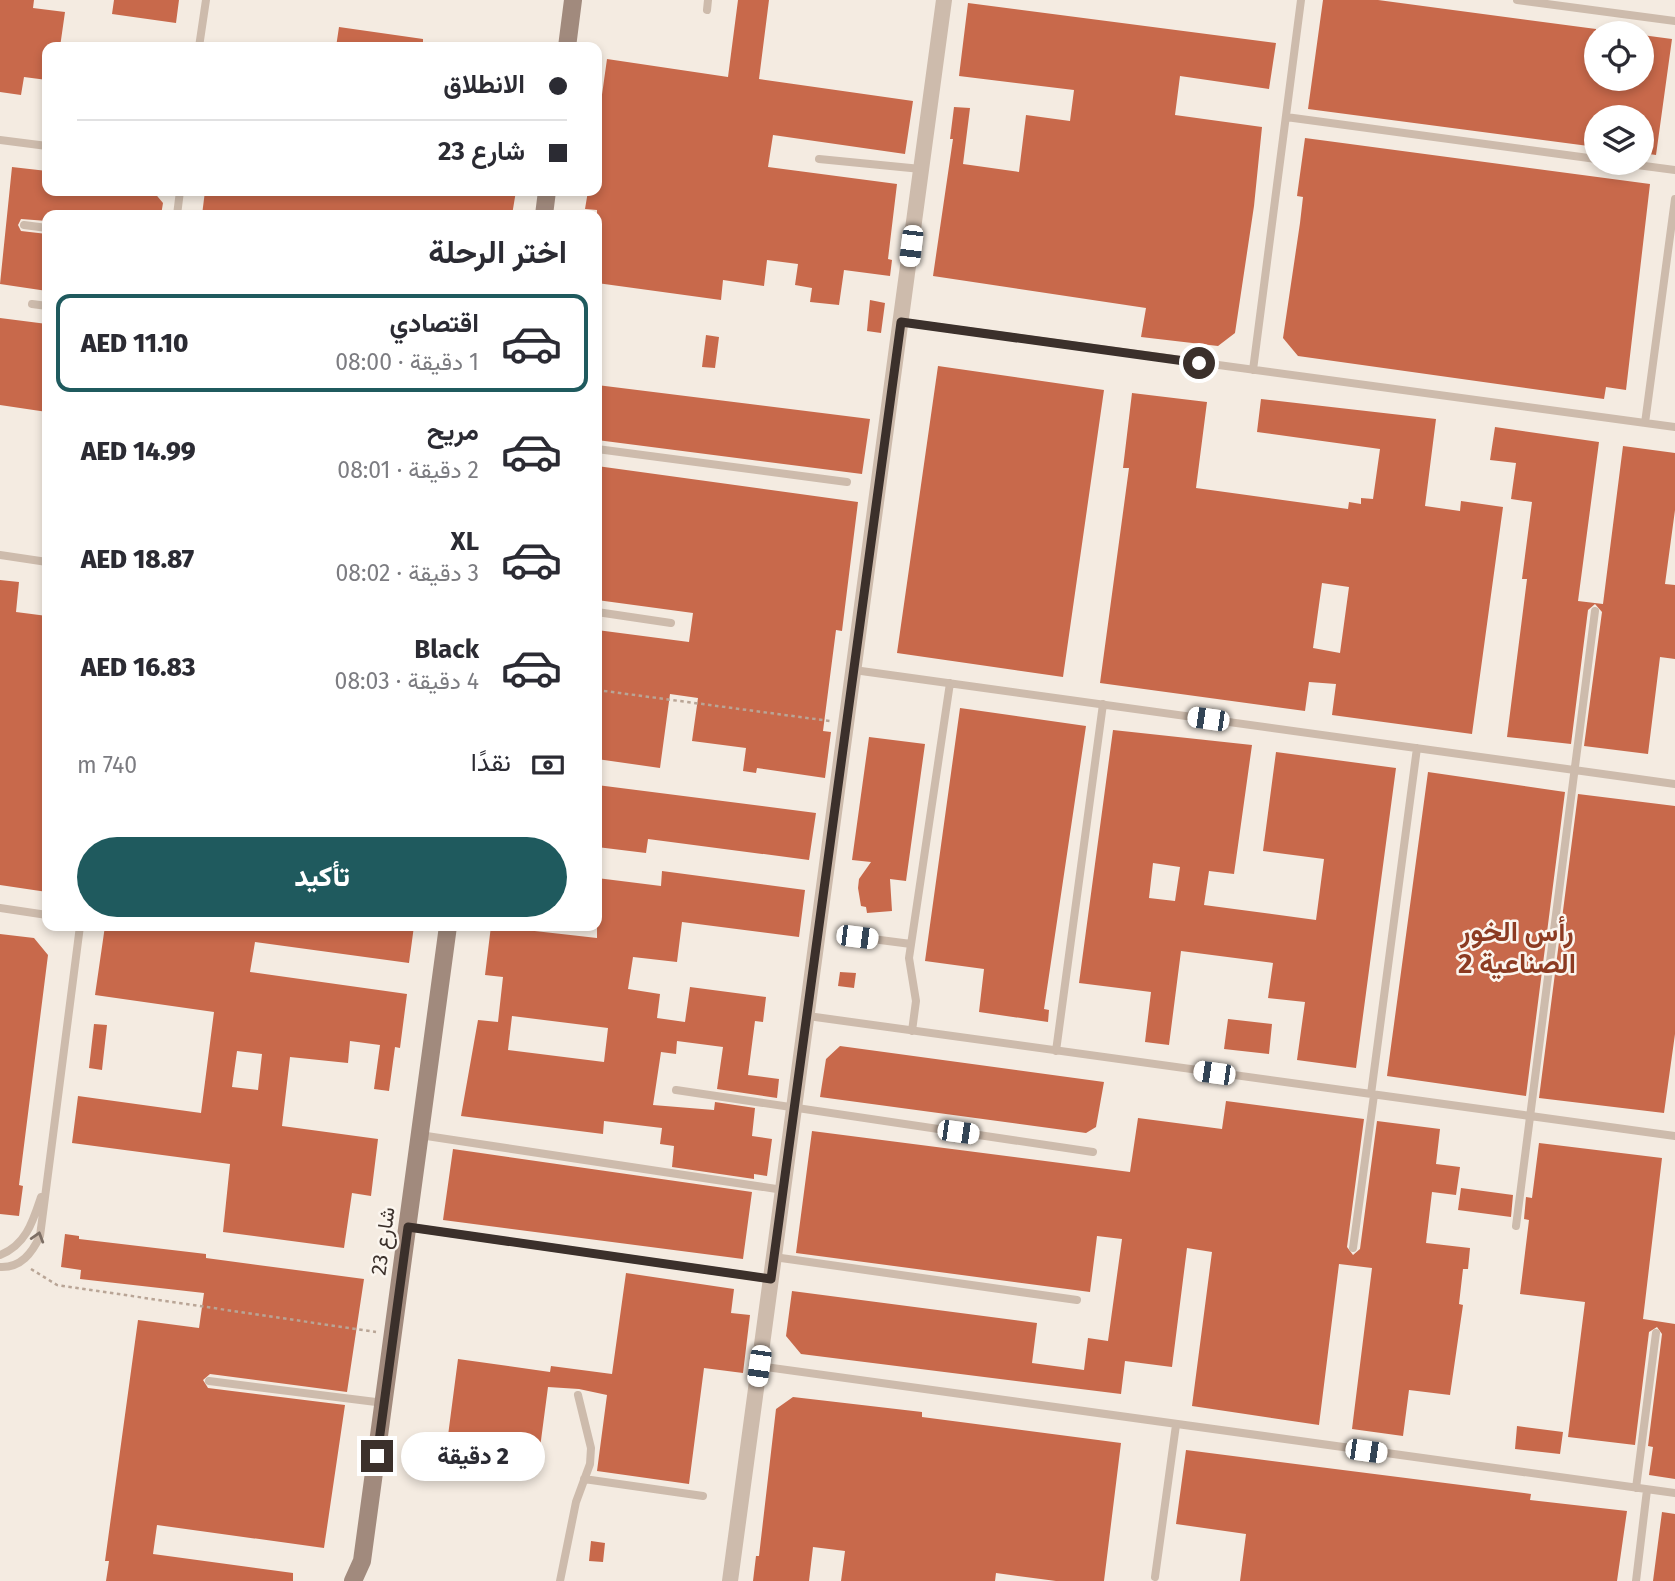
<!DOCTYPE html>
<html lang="ar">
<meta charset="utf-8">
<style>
body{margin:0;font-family:"Fira Sans",Vazirmatn,sans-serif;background:#f7f7f7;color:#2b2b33;direction:rtl;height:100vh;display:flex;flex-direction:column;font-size:26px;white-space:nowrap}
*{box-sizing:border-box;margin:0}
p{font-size:23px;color:#7c7c81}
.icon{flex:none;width:38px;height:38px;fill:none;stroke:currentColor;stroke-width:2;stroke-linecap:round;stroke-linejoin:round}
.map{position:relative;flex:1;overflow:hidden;direction:ltr}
.side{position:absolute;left:42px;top:210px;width:560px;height:721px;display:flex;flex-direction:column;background:#fff;border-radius:14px;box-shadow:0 4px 10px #0003;direction:rtl}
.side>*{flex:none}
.hud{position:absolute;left:42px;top:42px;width:560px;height:154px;border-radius:14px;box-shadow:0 4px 10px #0003;direction:rtl;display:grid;align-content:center;height:154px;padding:0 35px;background:#fff}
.tools{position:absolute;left:1584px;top:21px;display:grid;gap:14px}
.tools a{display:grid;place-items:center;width:70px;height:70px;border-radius:50%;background:#fff;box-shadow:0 4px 10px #0003;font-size:35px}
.end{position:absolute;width:32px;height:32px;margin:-16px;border:9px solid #3b302b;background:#fff;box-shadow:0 0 0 4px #fff}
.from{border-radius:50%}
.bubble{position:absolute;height:49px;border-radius:24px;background:#fff;box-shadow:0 4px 10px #0003;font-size:23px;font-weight:800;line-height:49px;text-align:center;direction:rtl}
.car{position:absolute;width:21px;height:42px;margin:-21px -10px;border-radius:9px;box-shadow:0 0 5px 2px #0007;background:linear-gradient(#fff 24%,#345 0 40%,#fff 0 76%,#345 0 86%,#fff 0)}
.hud b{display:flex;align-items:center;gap:24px;height:66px;font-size:26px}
.hud b+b{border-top:2px solid #e1e1e2}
.hud i{width:18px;height:18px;background:#2b2b33}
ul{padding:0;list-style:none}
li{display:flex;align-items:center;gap:21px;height:98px;margin:0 14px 10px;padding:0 21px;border:4px solid transparent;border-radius:14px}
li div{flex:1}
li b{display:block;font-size:26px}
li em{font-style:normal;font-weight:800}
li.selected{border-color:#1f5a5e}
li>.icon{width:63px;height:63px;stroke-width:1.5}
h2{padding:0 35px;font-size:32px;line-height:84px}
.pay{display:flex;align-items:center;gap:18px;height:77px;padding:0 35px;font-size:26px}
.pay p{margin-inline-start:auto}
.button{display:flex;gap:14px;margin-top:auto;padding:14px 35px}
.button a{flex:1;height:80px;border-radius:42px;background:#1f5a5e;color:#fff;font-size:28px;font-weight:800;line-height:80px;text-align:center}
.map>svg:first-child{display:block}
.building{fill:#c8694b;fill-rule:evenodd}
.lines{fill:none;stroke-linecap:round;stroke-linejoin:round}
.path{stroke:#b9a596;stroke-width:2.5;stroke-dasharray:3.5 3.5;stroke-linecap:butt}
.lane{stroke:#cdbbac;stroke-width:8}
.street{stroke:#cdbbac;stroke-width:16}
.secondary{stroke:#a18a7d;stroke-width:18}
.oneway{stroke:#7d6f65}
.route{stroke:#3b302b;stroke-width:9}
.labels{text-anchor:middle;stroke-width:5;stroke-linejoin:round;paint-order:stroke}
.street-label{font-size:21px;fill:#3b302b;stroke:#fbf5ee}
.district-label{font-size:28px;font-weight:bold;fill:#8c3b22;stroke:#fbf5ee}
</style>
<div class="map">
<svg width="1675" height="1581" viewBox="0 0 1675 1581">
<rect width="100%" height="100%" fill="#f4ebe1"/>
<!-- building -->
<path class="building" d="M 0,0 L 34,0 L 33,8 L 65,12 L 60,47 L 47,47 L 47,80 L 24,77 L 21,95 L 0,92 Z
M 114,0 L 179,0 L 176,23 L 112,14 Z
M 738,0 L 769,0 L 759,79 L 913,101 L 905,154 L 773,135 L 768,167 L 897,184 L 888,259 L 892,260 L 890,276 L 844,270 L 839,305 L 810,302 L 812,288 L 795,285 L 798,264 L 767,260 L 764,286 L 723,280 L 721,300 L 597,283 L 597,210 L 585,209 L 588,191 L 597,191 L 597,130 L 607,59 L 728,77 Z
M 1323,0 L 1378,0 L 1596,29 L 1596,79 L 1642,79 L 1642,35 L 1672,39 L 1656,155 L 1642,153 L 1642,117 L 1596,117 L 1596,147 L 1308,109 Z
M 968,3 L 1276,43 L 1269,89 L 1180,76 L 1175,115 L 1262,127 L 1254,206 L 1235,333 L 1218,346 L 1141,337 L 1146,308 L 933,276 L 953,139 L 950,139 L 954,107 L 970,108 L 963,164 L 1019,172 L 1026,115 L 1070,121 L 1074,90 L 959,76 Z
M 339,27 L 423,39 L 423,47 L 336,47 Z
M 1305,138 L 1650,184 L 1626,390 L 1606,387 L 1604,399 L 1298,356 L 1283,338 L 1300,223 L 1303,197 L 1297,196 Z
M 12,167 L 47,171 L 47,191 L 153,191 L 163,203 L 161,215 L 47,215 L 47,221 L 21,219 L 18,225 L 21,231 L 47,234 L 47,291 L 0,284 Z
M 205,191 L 516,191 L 512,215 L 202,215 Z
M 870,300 L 885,303 L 881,333 L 867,331 Z
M 0,318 L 47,324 L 47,412 L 0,405 Z
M 706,335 L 719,337 L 715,368 L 702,367 Z
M 938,366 L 1104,390 L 1063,677 L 897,653 Z
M 597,385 L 870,419 L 862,474 L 597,440 Z
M 1132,393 L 1207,402 L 1196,488 L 1348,509 L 1349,502 L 1361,504 L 1361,498 L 1373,499 L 1380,449 L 1257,432 L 1261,399 L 1436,419 L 1425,506 L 1460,511 L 1461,501 L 1503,507 L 1472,734 L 1332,715 L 1336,684 L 1309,682 L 1305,711 L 1100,683 L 1129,468 L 1123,468 ZM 1322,583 L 1349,587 L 1340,653 L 1313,648 Z
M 1495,427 L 1599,442 L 1578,601 L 1603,604 L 1623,446 L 1675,453 L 1675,510 L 1665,584 L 1675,585 L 1675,659 L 1660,657 L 1648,754 L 1584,746 L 1602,612 L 1595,604 L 1588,610 L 1571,744 L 1507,737 L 1527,579 L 1522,579 L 1532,502 L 1511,499 L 1516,463 L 1490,460 Z
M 597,466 L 858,502 L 842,631 L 836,630 L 823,731 L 831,732 L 825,778 L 757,768 L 756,773 L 743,771 L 746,748 L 692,741 L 698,698 L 670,694 L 660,768 L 597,759 L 597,630 L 689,642 L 693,613 L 597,600 Z
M 0,580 L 19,582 L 16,612 L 47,616 L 47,892 L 0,885 Z
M 960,708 L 1086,726 L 1044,1009 L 1049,1010 L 1048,1022 L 979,1012 L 984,969 L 925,961 Z
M 1113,730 L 1252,745 L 1234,874 L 1209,871 L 1204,905 L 1316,920 L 1324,859 L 1263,851 L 1276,752 L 1396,768 L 1356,1068 L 1297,1060 L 1305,1002 L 1268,998 L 1273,963 L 1181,951 L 1169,1045 L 1145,1042 L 1151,992 L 1079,983 ZM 1153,863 L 1180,867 L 1175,901 L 1149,898 Z
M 869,737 L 925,744 L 906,881 L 890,879 L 892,911 L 867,913 L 866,907 L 861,906 L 858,888 L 859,879 L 871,862 L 852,860 Z
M 1428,772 L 1565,792 L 1526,1096 L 1387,1076 Z
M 597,785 L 816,813 L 809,860 L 648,839 L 646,853 L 597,847 Z
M 1578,794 L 1675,806 L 1675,1034 L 1664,1113 L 1539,1098 Z
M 662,871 L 805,890 L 799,937 L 682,922 L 677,962 L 633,957 L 628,989 L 660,994 L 657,1018 L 685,1022 L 690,987 L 766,997 L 763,1022 L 755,1021 L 748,1075 L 779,1079 L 777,1098 L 717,1089 L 723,1047 L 677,1041 L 676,1054 L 661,1052 L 653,1105 L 714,1110 L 715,1102 L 755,1108 L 752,1136 L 772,1139 L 767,1176 L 754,1174 L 754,1179 L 672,1167 L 674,1146 L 660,1144 L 662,1128 L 604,1121 L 603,1134 L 461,1116 L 478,1020 L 498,1022 L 503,977 L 485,975 L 491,926 L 597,938 L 597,878 L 661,886 ZM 512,1016 L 608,1028 L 604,1062 L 508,1050 Z
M 105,926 L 414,926 L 409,963 L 255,942 L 250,972 L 407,994 L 400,1048 L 395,1047 L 389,1091 L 374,1089 L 380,1045 L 350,1041 L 348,1063 L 290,1057 L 282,1126 L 378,1139 L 371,1196 L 352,1193 L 344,1248 L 223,1232 L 230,1164 L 72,1143 L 78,1096 L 201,1113 L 214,1012 L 95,995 ZM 237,1051 L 262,1054 L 258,1090 L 232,1087 Z
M 0,934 L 34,938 L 48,955 L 19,1185 L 23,1186 L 19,1216 L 0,1214 Z
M 840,972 L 856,973 L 854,988 L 838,986 Z
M 1228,1019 L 1272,1024 L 1269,1054 L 1224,1049 Z
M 94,1024 L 107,1025 L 102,1070 L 89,1068 Z
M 840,1046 L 1104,1082 L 1096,1127 L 1086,1133 L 820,1097 L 826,1059 Z
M 1226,1101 L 1364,1119 L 1347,1247 L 1353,1255 L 1360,1249 L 1377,1121 L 1440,1129 L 1436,1164 L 1460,1167 L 1456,1195 L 1432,1192 L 1426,1243 L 1470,1248 L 1468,1269 L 1463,1269 L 1459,1304 L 1463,1305 L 1450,1395 L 1409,1390 L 1403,1436 L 1352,1429 L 1372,1268 L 1339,1264 L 1319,1425 L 1192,1406 L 1212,1252 L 1187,1248 L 1172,1367 L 1125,1361 L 1121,1394 L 801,1354 L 786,1336 L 792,1291 L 1037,1323 L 1032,1363 L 1084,1370 L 1088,1338 L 1108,1341 L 1122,1239 L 1097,1236 L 1090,1292 L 796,1253 L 812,1131 L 1130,1172 L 1138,1118 L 1222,1129 Z
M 1539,1143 L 1662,1158 L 1643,1319 L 1675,1324 L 1675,1479 L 1649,1475 L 1653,1447 L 1648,1446 L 1662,1334 L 1657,1327 L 1649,1332 L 1635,1445 L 1568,1437 L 1585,1302 L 1520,1294 L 1529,1220 L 1524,1219 L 1526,1197 L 1532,1198 Z
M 453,1149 L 752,1192 L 743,1259 L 443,1220 Z
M 1461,1188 L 1513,1195 L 1511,1217 L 1458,1210 Z
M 65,1234 L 79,1236 L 79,1239 L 206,1254 L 206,1258 L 364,1279 L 347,1392 L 210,1374 L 203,1380 L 208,1388 L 345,1405 L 324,1548 L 157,1525 L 153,1554 L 293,1573 L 293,1581 L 106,1581 L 109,1561 L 105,1561 L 138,1320 L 199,1328 L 204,1293 L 80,1279 L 81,1270 L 61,1267 Z
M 626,1273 L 734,1289 L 731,1313 L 750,1315 L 743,1373 L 704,1368 L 689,1484 L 597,1471 L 607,1395 L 579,1389 L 548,1387 L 538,1463 L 446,1451 L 458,1359 L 550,1372 L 551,1366 L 612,1374 Z
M 793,1397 L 922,1412 L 922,1417 L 1121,1443 L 1104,1581 L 1056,1581 L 996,1573 L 995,1581 L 841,1581 L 845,1551 L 813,1547 L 809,1581 L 753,1581 L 756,1556 L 759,1556 L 776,1409 Z
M 1517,1426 L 1563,1432 L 1560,1454 L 1515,1449 Z
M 1186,1450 L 1531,1494 L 1530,1500 L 1627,1511 L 1617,1581 L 1240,1581 L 1246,1534 L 1176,1524 Z
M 1662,1512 L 1675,1514 L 1675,1581 L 1653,1581 Z
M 591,1541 L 605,1543 L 603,1562 L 589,1561 Z"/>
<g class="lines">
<!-- path -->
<path class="path" d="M 597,690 L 830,721
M 31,1269 L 57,1285 L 376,1332"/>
<!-- lane -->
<path class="lane" d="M 1517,0 L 1675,21
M 707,10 L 708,0
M 199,47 L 206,0
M 1286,117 L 1596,159
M 0,140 L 47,146
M 819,159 L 921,169
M 1622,163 L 1675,170
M 177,215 L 180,191
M 24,225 L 47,228
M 32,304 L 47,306
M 901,322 L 1675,427
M 1253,370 L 1301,0
M 1645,423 L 1675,199
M 597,449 L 847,482
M 0,555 L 47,562
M 597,612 L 671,623
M 854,670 L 1675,784
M 0,908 L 47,915
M 857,937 L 911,944
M 808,1016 L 1675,1136
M 912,1031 L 916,1001 L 909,958 L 950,683
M 1056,1051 L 1103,704
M 676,1090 L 1093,1152
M 1371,1094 L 1417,748
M 420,1135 L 783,1190
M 1516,1226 L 1595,611
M 408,1227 L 771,1279
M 1353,1248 L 1374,1095
M 0,1255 C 26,1245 33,1221 41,1197
M 774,1257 L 1077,1300
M 0,1267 C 21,1268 32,1253 40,1236 L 80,926
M 759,1366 L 1675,1493
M 209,1381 L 384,1403
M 584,1479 L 703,1496
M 1636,1488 L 1656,1333
M 1155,1577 L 1176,1425
M 560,1581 L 576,1502 L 590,1464 L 591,1448 L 578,1395
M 1636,1581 L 1647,1490"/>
<!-- street -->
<path class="street" d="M 730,1581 L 944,0"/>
<!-- secondary -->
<path class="secondary" d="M 567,47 L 573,0
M 544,215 L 547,191
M 353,1581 L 362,1561 L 448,926"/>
</g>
<!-- one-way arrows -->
<defs><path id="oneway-chevron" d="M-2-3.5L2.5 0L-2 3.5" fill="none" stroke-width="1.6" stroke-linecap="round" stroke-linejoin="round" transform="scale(1.75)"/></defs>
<use class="oneway" href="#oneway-chevron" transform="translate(38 1237) rotate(-73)"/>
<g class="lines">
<!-- route -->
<path class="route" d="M 377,1456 L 408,1227 L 771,1279 L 901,322 L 1199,363"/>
</g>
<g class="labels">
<!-- street labels -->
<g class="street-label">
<text transform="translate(383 1241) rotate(-82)" y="7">شارع 23</text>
</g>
<!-- district labels -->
<g class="district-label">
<text x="1517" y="941">رأس الخور<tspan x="1517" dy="32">الصناعية 2</tspan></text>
</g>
</g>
</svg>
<div class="tools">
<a><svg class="icon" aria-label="locate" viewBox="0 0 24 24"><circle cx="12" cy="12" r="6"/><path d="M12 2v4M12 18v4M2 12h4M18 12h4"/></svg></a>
<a><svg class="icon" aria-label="layers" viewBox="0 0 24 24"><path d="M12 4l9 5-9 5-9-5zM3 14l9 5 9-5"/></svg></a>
</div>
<i class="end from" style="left:1199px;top:363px"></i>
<i class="end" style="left:377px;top:1456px"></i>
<div class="bubble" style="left:401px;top:1432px;width:144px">2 دقيقة</div>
<i class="car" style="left:911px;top:246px;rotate:187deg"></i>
<i class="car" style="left:1208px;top:719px;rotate:278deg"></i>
<i class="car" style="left:857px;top:937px;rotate:97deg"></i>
<i class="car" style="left:1214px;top:1073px;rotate:278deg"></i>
<i class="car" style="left:958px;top:1132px;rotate:98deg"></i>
<i class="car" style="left:759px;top:1366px;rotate:188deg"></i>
<i class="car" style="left:1366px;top:1451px;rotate:98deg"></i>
<div class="hud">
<b><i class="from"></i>الانطلاق</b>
<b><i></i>شارع 23</b>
</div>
<section class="side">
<h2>اختر الرحلة</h2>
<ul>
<li class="selected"><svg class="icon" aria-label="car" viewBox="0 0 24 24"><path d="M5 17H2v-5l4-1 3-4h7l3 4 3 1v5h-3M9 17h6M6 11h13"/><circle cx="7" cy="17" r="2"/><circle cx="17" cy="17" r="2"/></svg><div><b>اقتصادي</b><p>1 دقيقة · 08:00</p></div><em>AED 11.10</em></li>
<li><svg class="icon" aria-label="car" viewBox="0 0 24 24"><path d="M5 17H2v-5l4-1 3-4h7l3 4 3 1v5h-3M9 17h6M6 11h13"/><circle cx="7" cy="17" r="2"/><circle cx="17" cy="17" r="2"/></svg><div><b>مريح</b><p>2 دقيقة · 08:01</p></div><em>AED 14.99</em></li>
<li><svg class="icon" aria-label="car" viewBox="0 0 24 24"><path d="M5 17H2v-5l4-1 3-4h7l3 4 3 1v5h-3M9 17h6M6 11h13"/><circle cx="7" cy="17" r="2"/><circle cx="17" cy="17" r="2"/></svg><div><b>XL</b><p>3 دقيقة · 08:02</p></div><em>AED 18.87</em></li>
<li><svg class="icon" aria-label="car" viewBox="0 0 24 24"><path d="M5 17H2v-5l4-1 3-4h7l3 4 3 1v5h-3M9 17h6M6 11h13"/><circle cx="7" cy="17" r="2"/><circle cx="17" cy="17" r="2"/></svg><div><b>Black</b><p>4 دقيقة · 08:03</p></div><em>AED 16.83</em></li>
</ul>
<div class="pay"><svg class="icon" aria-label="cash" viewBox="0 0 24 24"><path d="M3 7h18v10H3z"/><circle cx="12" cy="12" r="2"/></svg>نقدًا<p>740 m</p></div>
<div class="button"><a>تأكيد</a></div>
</section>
</div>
